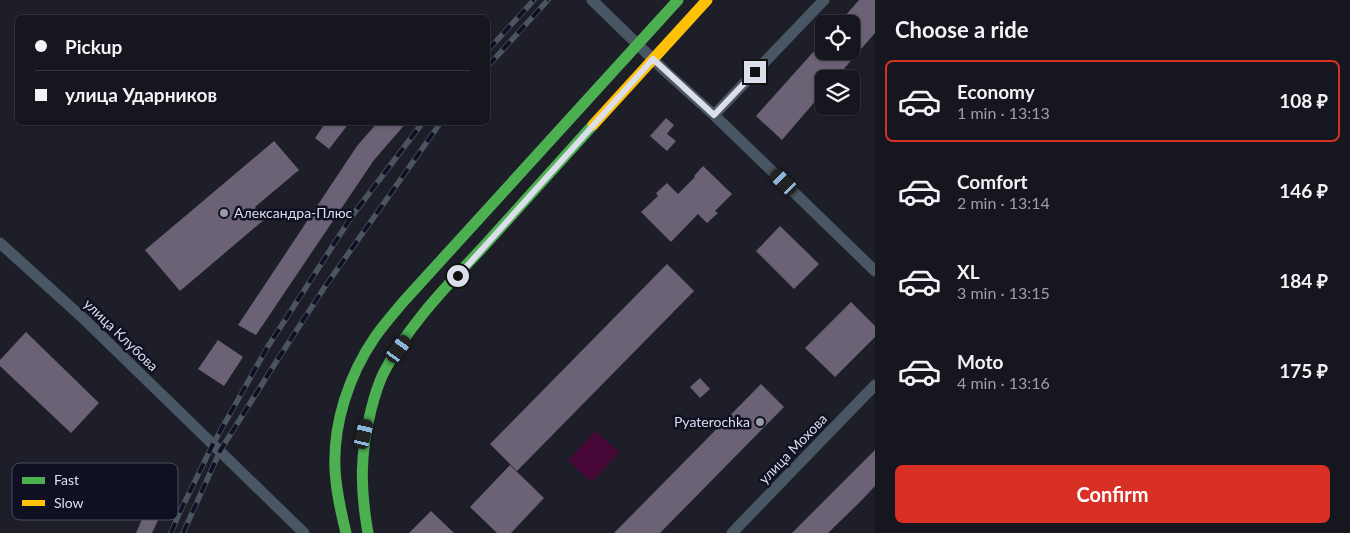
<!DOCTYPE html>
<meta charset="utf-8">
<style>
body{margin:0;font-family:Lato,sans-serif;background:#23232b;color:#f1f3f6;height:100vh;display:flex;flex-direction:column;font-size:19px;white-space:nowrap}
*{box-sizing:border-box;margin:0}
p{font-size:16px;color:#9e9fa4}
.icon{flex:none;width:28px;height:28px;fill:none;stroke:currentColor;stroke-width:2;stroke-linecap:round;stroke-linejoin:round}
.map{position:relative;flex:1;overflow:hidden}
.sheet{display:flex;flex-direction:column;background:#16161e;width:475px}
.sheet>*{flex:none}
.guide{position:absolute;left:15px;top:15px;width:475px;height:110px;border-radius:8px;box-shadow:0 1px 4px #0004,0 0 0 1px #35353c;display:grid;align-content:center;height:110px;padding:0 20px;background:#16161e}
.controls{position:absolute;left:815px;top:15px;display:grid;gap:10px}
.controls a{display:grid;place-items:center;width:45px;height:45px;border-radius:8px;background:#16161e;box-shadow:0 1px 4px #0004,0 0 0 1px #35353c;font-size:25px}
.end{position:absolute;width:22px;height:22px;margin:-11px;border:6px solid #dcdeeb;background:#111;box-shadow:0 0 0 2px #111}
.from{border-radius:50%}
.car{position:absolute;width:15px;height:30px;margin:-15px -8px;border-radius:6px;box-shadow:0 0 4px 1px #0007;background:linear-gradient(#222 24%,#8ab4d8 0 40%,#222 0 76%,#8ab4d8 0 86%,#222 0)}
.guide b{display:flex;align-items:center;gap:18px;height:48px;font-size:19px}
.guide b+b{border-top:1px solid #35353c}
.guide i{width:12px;height:12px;background:#f1f3f6}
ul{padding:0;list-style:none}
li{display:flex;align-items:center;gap:15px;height:82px;margin:0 10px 8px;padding:0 10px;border:2px solid transparent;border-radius:8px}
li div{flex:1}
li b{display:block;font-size:19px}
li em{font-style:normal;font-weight:700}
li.on{border-color:#d93025}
li>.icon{width:45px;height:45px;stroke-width:1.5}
h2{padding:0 20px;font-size:22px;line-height:60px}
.cta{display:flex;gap:10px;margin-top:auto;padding:10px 20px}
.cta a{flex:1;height:58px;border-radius:8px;background:#d93025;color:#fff;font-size:20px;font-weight:700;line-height:58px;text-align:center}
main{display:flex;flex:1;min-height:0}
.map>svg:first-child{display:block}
.green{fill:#470837}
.building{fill:#6b6276}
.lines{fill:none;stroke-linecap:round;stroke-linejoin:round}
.street{stroke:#485763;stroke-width:11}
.fast{stroke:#4caf50;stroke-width:11}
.slow{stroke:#ffc107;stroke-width:11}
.rail-casing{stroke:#4b5560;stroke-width:5.5}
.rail{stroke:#0f1123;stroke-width:4;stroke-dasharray:11;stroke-linecap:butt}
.route{stroke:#dcdeeb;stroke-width:6}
.poi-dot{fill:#999ba7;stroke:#0f1123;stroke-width:2}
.labels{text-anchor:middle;stroke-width:5;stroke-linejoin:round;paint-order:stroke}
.poi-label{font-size:14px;fill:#dcdeeb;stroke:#0f1123;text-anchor:start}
.street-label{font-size:14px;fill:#dcdeeb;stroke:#0f1123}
.key{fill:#0f1123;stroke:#4c4e5f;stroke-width:1}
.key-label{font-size:14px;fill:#dcdeeb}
</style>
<main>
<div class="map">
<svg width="875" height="533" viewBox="0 0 875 533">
<rect width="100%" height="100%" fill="#1d1e28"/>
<!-- green -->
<path class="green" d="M 595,431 L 619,452 L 592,482 L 568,461 Z"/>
<!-- building -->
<path class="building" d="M 859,0 L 875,0 L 875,33 L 835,79 L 824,79 L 824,91 L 782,140 L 756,116 L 824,40 L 824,51 L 851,51 L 851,24 L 838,24 Z
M 666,118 L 674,125 L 667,134 L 676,141 L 667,151 L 650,136 Z
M 326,122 L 350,122 L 329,149 L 315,138 Z
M 378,122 L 407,122 L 374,160 L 256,335 L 238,325 L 357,146 Z
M 274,141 L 299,170 L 255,207 L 265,219 L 180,291 L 145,250 Z
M 703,166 L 732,194 L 715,211 L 718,213 L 707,223 L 698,214 L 671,242 L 641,212 L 658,196 L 656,193 L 667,183 L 678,194 L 695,177 L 694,176 Z
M 780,226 L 819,264 L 794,289 L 756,251 Z
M 667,264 L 694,291 L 517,471 L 490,444 Z
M 851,302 L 875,326 L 875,337 L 835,377 L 805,348 Z
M 26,332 L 99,403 L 71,433 L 0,366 L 0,360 Z
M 218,340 L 243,357 L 224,386 L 198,369 Z
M 700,378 L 710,389 L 700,398 L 690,387 Z
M 761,384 L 784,407 L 660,533 L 614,533 Z
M 875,450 L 875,486 L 860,502 L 828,533 L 792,533 Z
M 510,465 L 544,498 L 511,533 L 497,533 L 470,507 Z
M 146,510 L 160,516 L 152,533 L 136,533 Z
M 431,511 L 454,533 L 409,533 Z"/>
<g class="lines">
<!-- street -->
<path class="street" d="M 592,0 L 666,72 L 714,115 L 774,173 L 875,271
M 714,115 L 824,0
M 0,243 L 85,320 L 304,533
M 732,533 L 875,385"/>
<!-- fast -->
<path class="fast" d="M 346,533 C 341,512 336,491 335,469 C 333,423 349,375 375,337 C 384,324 394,313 404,301 L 678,0
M 368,533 C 360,489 360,453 371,410 C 374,398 378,385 383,374 C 407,326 448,285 484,246 C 520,206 556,166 593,125"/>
<!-- slow -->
<path class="slow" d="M 593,125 L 707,0"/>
<!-- rail casing -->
<g class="rail-casing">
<path id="rail" d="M 488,50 L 534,0
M 488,66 L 548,0
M 171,533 L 178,516 L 213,444 L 267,348 L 352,216 L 423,122
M 183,533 L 220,451 L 276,362 L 324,288 L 441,122"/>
</g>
<!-- rail -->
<use href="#rail" class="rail"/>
</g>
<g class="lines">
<!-- route -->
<path class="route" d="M 458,276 L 653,59 L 714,115 L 755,72"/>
</g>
<!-- markers -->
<g class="poi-dot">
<circle cx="224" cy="213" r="5"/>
<circle cx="760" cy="422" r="5"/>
</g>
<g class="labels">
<!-- poi labels -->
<g class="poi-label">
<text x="234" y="218">Александра-Плюс</text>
<text x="750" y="427" text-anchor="end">Pyaterochka</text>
</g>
<!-- street labels -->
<g class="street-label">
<text transform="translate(121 335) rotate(44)" y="5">улица Клубова</text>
<text transform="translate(793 449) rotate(-46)" y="5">улица Мохова</text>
</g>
</g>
<!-- legend -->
<rect x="12" y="463" width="166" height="57" rx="8" class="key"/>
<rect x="22" y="477" width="23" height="7" fill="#4caf50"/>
<rect x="22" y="500" width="23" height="6" fill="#ffc107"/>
<g class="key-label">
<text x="54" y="485">Fast</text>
<text x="54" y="508">Slow</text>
</g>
</svg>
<div class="controls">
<a><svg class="icon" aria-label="locate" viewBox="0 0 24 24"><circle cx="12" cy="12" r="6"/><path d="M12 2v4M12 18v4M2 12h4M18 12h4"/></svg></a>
<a><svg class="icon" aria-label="layers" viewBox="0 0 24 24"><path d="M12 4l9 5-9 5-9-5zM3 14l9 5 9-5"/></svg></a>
</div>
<i class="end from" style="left:458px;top:276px"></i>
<i class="end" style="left:755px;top:72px"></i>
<i class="car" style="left:784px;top:182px;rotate:314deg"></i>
<i class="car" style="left:399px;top:349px;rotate:36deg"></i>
<i class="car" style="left:364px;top:434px;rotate:13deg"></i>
<div class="guide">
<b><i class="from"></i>Pickup</b>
<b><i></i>улица Ударников</b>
</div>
</div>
<section class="sheet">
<h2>Choose a ride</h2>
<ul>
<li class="on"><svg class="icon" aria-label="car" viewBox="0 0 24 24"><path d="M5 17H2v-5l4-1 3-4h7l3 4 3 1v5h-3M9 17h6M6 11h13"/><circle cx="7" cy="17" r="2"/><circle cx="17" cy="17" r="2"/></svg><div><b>Economy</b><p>1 min · 13:13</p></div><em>108 ₽</em></li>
<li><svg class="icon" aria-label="car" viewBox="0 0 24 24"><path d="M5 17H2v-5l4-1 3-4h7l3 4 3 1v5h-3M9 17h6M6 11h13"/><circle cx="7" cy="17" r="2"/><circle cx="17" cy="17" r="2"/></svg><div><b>Comfort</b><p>2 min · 13:14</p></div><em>146 ₽</em></li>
<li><svg class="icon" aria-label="car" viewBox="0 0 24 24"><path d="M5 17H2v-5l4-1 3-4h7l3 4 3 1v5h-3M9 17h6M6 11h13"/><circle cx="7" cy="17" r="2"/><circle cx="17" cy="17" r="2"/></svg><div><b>XL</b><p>3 min · 13:15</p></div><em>184 ₽</em></li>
<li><svg class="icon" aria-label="car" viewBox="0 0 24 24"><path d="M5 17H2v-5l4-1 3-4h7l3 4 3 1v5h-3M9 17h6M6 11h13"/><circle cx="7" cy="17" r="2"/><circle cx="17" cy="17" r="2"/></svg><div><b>Moto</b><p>4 min · 13:16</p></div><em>175 ₽</em></li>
</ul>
<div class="cta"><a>Confirm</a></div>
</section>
</main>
